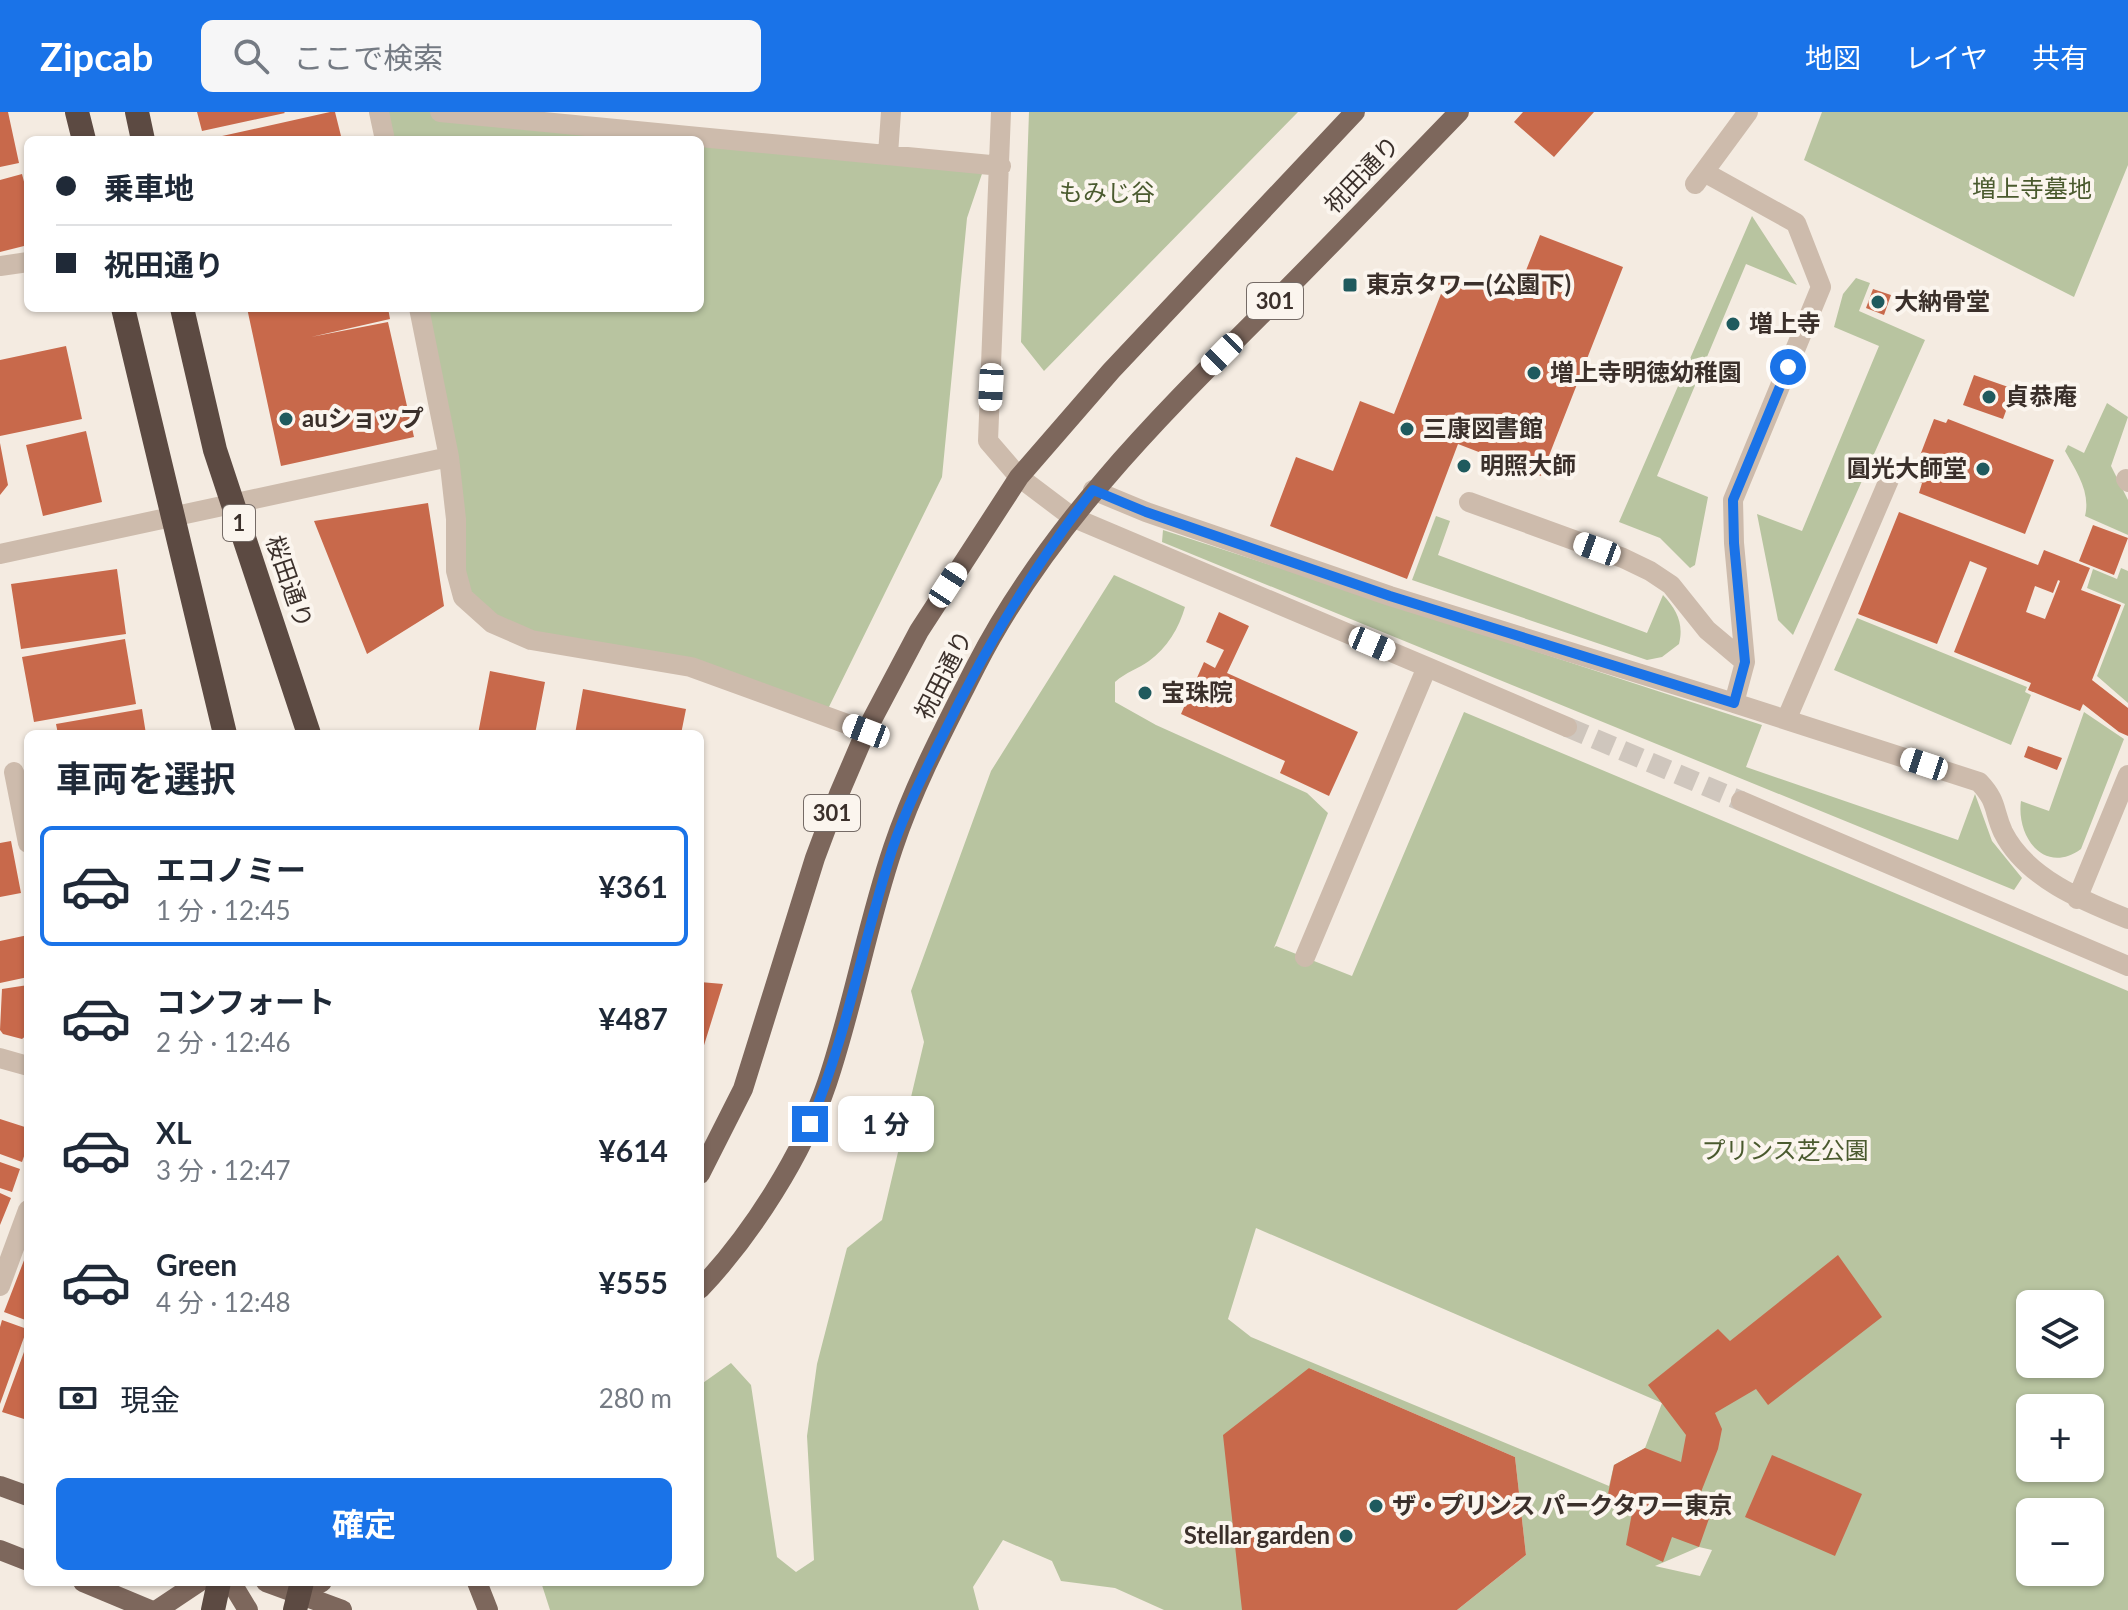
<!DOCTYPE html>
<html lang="ja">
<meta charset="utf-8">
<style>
body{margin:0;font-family:Lato,"Noto Sans JP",sans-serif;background:#f6f6f7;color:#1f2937;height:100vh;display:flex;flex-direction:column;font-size:30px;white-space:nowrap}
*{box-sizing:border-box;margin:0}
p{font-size:26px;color:#747a83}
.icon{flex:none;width:44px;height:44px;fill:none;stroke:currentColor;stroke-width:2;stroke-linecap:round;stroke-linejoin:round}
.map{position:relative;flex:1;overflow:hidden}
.drawer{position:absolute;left:24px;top:618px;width:680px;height:856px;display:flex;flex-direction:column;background:#fff;border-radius:12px;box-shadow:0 2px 6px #0004}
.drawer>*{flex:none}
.guide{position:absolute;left:24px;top:24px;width:680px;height:176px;border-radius:12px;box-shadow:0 2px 6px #0004;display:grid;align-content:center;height:176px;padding:0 32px;background:#fff}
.tools{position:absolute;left:2016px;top:1178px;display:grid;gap:16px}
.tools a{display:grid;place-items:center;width:88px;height:88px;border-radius:12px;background:#fff;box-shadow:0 2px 6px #0004;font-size:40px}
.end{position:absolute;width:36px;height:36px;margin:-18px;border:10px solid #1a73e8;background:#fff;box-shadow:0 0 0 4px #fff}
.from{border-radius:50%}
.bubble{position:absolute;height:56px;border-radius:12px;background:#fff;box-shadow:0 2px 6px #0004;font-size:26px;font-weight:700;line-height:56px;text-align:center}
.car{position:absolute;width:24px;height:48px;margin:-24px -12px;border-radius:10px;box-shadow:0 0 6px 2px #0007;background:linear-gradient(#fff 24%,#345 0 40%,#fff 0 76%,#345 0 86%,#fff 0)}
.guide b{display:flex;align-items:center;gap:28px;height:76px;font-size:30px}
.guide b+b{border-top:2px solid #e0e1e3}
.guide i{width:20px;height:20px;background:#1f2937}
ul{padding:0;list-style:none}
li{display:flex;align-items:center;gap:24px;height:120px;margin:0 16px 12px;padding:0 16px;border:4px solid transparent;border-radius:12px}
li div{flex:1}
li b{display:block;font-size:30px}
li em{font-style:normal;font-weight:700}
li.current{border-color:#1a73e8}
li>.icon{width:72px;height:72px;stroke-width:1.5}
h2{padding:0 32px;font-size:36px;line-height:96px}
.pay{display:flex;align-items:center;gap:20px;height:88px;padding:0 32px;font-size:30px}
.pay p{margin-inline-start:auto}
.primary-button{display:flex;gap:16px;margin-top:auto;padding:16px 32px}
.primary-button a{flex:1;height:92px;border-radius:12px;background:#1a73e8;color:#fff;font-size:32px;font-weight:700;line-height:92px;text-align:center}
header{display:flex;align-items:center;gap:48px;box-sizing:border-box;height:112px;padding:0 40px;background:#1a73e8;color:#fff}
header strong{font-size:38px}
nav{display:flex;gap:44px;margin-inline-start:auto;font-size:28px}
.search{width:560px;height:72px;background:#f6f6f7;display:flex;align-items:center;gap:20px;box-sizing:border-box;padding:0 28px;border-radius:12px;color:#747a83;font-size:30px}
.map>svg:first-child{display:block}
.green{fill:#b8c4a0;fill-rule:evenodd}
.building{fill:#c8694b;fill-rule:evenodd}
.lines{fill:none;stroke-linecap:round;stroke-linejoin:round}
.minor-tunnel{stroke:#cfc6bd;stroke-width:20;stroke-dasharray:20 10;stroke-linecap:butt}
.minor{stroke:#cdbbac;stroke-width:20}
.major{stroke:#7d675c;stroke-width:20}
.highway{stroke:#5c4a42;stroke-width:24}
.route{stroke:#1a73e8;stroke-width:10}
.poi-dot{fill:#1f5a5e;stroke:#fbf5ee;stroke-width:3}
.labels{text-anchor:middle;stroke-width:8;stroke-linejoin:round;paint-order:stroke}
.shield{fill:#fbf5ee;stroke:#756b66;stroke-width:2}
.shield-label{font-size:22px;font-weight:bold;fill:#3b302b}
.street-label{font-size:24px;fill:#3b302b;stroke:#fbf5ee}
.park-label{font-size:24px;fill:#4a5a2e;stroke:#fbf5ee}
.poi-label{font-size:24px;font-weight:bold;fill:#3b302b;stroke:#fbf5ee;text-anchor:start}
</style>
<header>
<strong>Zipcab</strong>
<div class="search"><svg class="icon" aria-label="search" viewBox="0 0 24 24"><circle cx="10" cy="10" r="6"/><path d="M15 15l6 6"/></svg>ここで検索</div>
<nav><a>地図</a><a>レイヤ</a><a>共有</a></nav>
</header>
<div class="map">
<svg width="2128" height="1498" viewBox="0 0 2128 1498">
<rect width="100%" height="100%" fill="#f4ebe1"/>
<!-- green -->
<path class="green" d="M 379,0 L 440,0 L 986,50 L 967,106 L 942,365 L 825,603 L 691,555 L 531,528 L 463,485 L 419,196 L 700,196 L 700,28 L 385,28 Z
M 1029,0 L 1298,0 L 1044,259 L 1021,230 Z
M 1822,0 L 2128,0 L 2128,53 L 2074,185 L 1804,48 Z
M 1752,104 L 1797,173 L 1746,152 L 1657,364 L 1708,385 L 1695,453 L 1690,456 L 1660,426 L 1619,410 Z
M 1856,166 L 1870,171 L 1859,199 L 1925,228 L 1793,523 L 1778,508 L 1757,402 L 1802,419 L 1879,234 L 1834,215 L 1843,182 Z
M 2107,291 L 2128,305 L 2111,354 L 2128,388 L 2128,423 L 2085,404 C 2091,380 2076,359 2065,339 L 2068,333 L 2084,341 Z
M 1436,404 L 1450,409 L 1438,443 L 1647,521 L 1663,483 C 1677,498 1684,512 1679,532 L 1662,545 L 1647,548 L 1412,468 Z
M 1163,418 L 1762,613 L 1746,655 L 1958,728 L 1975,682 L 1992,729 L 2022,766 L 2014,778 L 1162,430 Z
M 2121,456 L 2128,459 L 2128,591 L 2097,564 L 2125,492 L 2087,476 L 2093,457 L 2117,467 Z
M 1114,463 L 1185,495 C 1179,516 1167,536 1149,549 C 1138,557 1126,560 1115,570 L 1115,590 L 1156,613 L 1307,681 L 1328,701 L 1274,836 L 1276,834 L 1352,864 L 1464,600 L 2128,879 L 2128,1498 L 1457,1498 L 1526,1443 L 1515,1345 L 1309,1256 L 1242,1498 L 1164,1498 L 1115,1476 L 1061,1469 L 1052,1449 L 1003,1428 L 973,1475 L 979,1498 L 550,1498 L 541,1470 L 700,1470 L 700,1273 L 731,1251 L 751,1273 L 777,1445 L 796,1460 L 814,1448 L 807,1324 L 817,1252 L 847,1136 L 882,1108 L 924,930 L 911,879 L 991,659 ZM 1256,1116 L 1662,1291 L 1645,1336 L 1614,1353 L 1609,1374 L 1251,1225 L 1228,1207 ZM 2030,1192 L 2090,1192 L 2090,1252 L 2030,1252 ZM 2030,1296 L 2090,1296 L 2090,1356 L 2030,1356 ZM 2030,1400 L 2090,1400 L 2090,1460 L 2030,1460 ZM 1699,1435 L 1712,1438 L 1700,1464 L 1655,1454 Z
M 1857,506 L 2027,575 L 2025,580 L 2031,583 L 2011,633 L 1834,558 Z
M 2084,600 L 2124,627 L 2081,737 C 2044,764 2016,724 2021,689 L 2049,699 Z"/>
<!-- building -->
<path class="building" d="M 0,0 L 8,0 L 19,51 L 0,55 Z
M 197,0 L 284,0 L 285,1 L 202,19 Z
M 330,0 L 335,0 L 342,28 L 204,28 Z
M 1523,0 L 1594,0 L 1554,45 L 1514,10 Z
M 22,62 L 28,85 L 28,133 L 0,140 L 0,68 Z
M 1540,123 L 1623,155 L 1541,364 L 1458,332 L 1407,467 L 1270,414 L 1296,345 L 1333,359 L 1360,289 L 1394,302 L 1448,164 L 1514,189 Z
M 1873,177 L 1891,183 L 1884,203 L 1866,196 Z
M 247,196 L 388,196 L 390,207 L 311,225 L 388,210 L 414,325 L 281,354 Z
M 66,234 L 82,307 L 0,324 L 0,248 Z
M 1974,263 L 2014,277 L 2003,307 L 1963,293 Z
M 1934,307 L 1946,311 L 1948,307 L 2054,348 L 2025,422 L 1919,381 L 1922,371 L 1911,367 Z
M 86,319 L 102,390 L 43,404 L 26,333 Z
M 0,331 L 8,373 L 0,383 Z
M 428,391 L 444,494 L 367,542 L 314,409 Z
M 1899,400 L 2038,453 L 2044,438 L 2090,456 L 2081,478 L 2121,493 L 2092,568 L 2128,596 L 2128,624 L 2119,620 L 2083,592 L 2080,599 L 2028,578 L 2031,571 L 1954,540 L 1987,456 L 1970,449 L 1937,532 L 1858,502 ZM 2058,468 L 2060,469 L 2045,507 L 2026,500 L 2035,474 L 2053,481 Z
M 2093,413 L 2128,426 L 2114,463 L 2079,449 Z
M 117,457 L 126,522 L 21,537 L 11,472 Z
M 1219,500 L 1249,514 L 1227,561 L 1358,620 L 1329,684 L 1280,661 L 1285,649 L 1181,602 L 1204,550 L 1215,556 L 1224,538 L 1206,530 Z
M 125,527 L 136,592 L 34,610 L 22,545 Z
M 490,559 L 545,570 L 535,622 L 478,622 Z
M 583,577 L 686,597 L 681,622 L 575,622 Z
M 142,597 L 146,622 L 58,622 L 56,612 Z
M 2028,634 L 2062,646 L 2057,658 L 2024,645 Z
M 11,729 L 21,781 L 0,785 L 0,731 Z
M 28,823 L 28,865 L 0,871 L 0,829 Z
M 700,870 L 723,872 L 701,943 L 700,943 Z
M 28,873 L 28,922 L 22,927 L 3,922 L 0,918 L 2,877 Z
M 0,1007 L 28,1016 L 28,1033 L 22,1050 L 0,1042 Z
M 0,1050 L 20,1057 L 12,1080 L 0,1076 Z
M 0,1081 L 11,1086 L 0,1113 Z
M 28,1138 L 28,1209 L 4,1200 Z
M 1838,1143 L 1882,1205 L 1768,1293 L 1756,1277 L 1715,1301 L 1722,1317 L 1718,1337 L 1701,1380 L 1717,1384 L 1699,1435 L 1672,1425 L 1663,1450 L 1626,1433 L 1632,1401 L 1608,1382 L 1614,1353 L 1645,1336 L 1681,1350 L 1686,1323 L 1648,1273 L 1718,1217 L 1730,1229 Z
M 2,1208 L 27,1217 L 0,1292 L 0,1215 Z
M 28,1229 L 28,1295 L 24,1307 L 2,1300 Z
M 1309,1256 L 1515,1345 L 1526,1443 L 1457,1498 L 1242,1498 L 1223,1323 Z
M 1772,1343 L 1862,1382 L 1835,1444 L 1745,1405 Z"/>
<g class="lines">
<!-- minor-tunnel -->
<path class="minor-tunnel" d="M 1567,615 L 1741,689"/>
<!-- minor -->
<path class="minor" d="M 379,0 L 385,28
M 440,0 L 1001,54
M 1001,0 L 988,329 L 1019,365 L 1072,405 L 1427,555 L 1305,845
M 888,42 L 891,0
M 1704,60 L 1796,111 L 1821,175 L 1733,388 L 1734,431 L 1745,550 L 1734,591 L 1979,670 C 1998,690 1993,698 2003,720 C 2026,766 2083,789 2128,807
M 1695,72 L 1748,0
M 0,154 L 28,150
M 419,196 L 449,345 L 456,407 L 456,459 L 463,485 L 492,511 L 531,528 L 691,555 L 866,619
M 2126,367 L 2128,370
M 1093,378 L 1146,400 L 1390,484 L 1734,591
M 1469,390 L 1623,446 L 1650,459 L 1671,473 L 1707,518 L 1745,550
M 0,442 L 449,345
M 1427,555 L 1567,615
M 1787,606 L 1891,363
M 14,660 L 28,731
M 1741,689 L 2128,854
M 2077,787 L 2128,663
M 0,946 L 28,954
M 0,1174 L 28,1098"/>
<!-- major -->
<path class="major" d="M 700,1062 L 743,977 L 815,746 L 839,682 L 866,619 L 919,519 L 1019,365 L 1111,259 L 1355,0
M 700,1177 C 752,1122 803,1042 827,971 C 853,894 867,813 893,736 C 914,673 946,613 976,554 C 1048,414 1159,305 1269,195 C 1333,131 1396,65 1459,0
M 0,1374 L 28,1384
M 0,1438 L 28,1449
M 83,1470 L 150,1498
M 231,1470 L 248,1498
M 266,1470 L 342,1498
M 477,1470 L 488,1498
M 300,1482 L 322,1470
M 157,1498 L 199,1470"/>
<!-- highway -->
<path class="highway" d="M 77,0 L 84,28
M 137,0 L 143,28
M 123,196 L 225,622
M 182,196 L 215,338 L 309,622
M 213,1498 L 219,1470
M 295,1498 L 302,1470"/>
</g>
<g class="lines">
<!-- route -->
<path class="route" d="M 810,1012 C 847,924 863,829 892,738 C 905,699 923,663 941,627 C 984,538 1032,456 1093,378 L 1146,400 L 1390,484 L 1734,591 L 1745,550 L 1734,431 L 1733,388 L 1788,255"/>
</g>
<!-- markers -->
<g class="poi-dot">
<rect x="1342" y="165" width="16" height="16" rx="4"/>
<circle cx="1878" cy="190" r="8"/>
<circle cx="1733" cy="212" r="8"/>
<circle cx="1534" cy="261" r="8"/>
<circle cx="1989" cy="285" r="8"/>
<circle cx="286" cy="307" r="8"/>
<circle cx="1407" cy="317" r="8"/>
<circle cx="1464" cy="354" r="8"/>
<circle cx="1983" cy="357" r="8"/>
<circle cx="1145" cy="581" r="8"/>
<circle cx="1376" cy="1394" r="8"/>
<circle cx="1346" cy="1424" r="8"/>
</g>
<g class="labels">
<!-- shield labels -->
<g class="shield">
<rect x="1247" y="171" width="56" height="36" rx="6"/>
<rect x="223" y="393" width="32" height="36" rx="6"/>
<rect x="804" y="683" width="56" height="36" rx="6"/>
</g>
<g class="shield-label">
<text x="1275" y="197">301</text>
<text x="239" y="419">1</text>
<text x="832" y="709">301</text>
</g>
<!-- street labels -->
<g class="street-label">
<text transform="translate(1362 63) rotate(-46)" y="8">祝田通り</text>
<text transform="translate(289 470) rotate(71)" y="8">桜田通り</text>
<text transform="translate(944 563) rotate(-63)" y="8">祝田通り</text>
</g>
<!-- park labels -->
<g class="park-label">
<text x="2032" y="85">増上寺墓地</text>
<text x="1107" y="89">もみじ谷</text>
<text x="1785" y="1047">プリンス芝公園</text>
</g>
<!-- poi labels -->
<g class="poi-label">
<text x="1366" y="181">東京タワー(公園下)</text>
<text x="1894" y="198">大納骨堂</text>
<text x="1749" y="220">増上寺</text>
<text x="1550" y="269">増上寺明徳幼稚園</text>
<text x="2005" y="293">貞恭庵</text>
<text x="302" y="315">auショップ</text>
<text x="1423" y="325">三康図書館</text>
<text x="1480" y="362">明照大師</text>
<text x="1967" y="365" text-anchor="end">圓光大師堂</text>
<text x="1161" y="589">宝珠院</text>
<text x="1392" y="1402">ザ・プリンス パークタワー東京</text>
<text x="1330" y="1432" text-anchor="end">Stellar garden</text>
</g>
</g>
</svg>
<div class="tools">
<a><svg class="icon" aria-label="layers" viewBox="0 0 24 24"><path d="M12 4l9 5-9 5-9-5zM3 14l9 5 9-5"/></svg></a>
<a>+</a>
<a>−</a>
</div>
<i class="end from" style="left:1788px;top:255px"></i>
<i class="end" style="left:810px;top:1012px"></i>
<div class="bubble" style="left:838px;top:984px;width:96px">1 分</div>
<i class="car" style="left:1222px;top:242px;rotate:225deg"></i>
<i class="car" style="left:991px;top:275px;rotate:183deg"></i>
<i class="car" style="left:1597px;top:437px;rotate:290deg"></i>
<i class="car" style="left:948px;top:473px;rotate:33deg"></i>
<i class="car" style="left:1372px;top:532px;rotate:113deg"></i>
<i class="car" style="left:866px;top:619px;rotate:291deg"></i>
<i class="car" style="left:1924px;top:652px;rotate:288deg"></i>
<div class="guide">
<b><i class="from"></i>乗車地</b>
<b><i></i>祝田通り</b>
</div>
<section class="drawer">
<h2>車両を選択</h2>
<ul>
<li class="current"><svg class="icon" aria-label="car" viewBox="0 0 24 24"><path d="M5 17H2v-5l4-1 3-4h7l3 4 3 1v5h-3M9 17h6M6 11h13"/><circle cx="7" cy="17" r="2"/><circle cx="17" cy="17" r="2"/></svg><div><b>エコノミー</b><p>1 分 · 12:45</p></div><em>¥361</em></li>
<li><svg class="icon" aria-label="car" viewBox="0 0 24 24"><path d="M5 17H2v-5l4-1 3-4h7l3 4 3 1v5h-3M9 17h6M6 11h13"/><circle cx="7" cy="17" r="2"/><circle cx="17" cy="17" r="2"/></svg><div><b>コンフォート</b><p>2 分 · 12:46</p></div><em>¥487</em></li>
<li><svg class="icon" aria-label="car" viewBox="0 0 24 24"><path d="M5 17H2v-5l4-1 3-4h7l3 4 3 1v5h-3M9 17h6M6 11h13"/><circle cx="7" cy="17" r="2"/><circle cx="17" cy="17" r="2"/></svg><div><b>XL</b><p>3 分 · 12:47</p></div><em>¥614</em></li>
<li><svg class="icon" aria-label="car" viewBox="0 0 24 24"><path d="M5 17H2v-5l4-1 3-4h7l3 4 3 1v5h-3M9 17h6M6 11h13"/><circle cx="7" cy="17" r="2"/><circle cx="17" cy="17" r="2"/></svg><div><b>Green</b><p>4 分 · 12:48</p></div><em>¥555</em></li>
</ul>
<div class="pay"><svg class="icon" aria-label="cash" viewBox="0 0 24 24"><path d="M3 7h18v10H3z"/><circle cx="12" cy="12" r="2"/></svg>現金<p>280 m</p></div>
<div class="primary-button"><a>確定</a></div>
</section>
</div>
